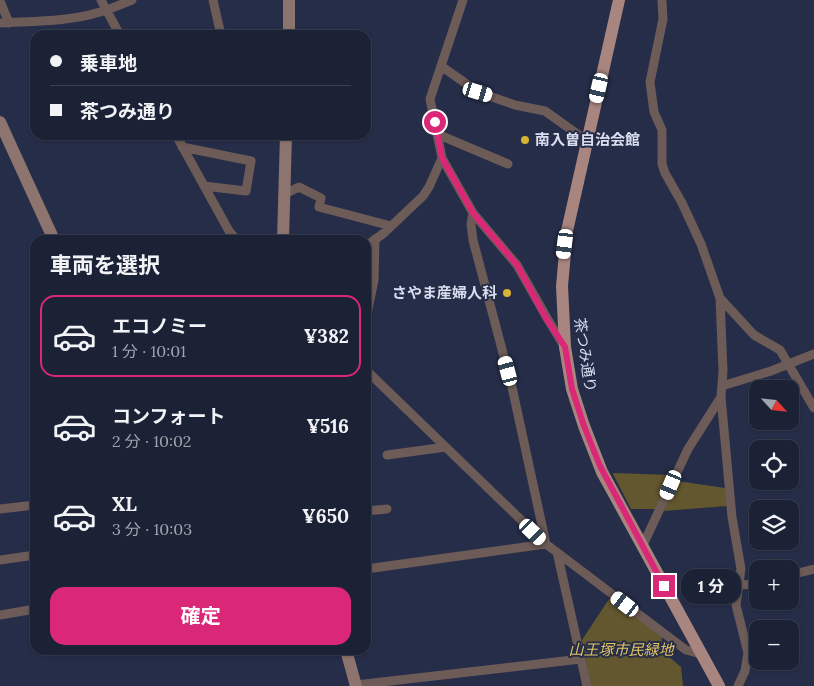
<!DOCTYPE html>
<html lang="ja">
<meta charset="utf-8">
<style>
body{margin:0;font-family:Lora,"Noto Sans JP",serif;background:#292f42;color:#f1f3f6;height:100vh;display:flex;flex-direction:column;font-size:19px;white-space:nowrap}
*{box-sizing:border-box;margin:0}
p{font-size:16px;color:#a0a4ad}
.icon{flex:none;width:28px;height:28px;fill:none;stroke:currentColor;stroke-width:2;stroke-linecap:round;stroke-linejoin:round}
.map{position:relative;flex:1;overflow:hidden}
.details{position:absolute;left:30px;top:235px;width:341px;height:420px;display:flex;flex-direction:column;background:#1c2236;border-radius:15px;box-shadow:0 1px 4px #0004,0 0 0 1px #3a3f51}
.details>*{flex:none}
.top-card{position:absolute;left:30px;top:30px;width:341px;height:110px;border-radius:15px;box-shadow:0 1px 4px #0004,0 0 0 1px #3a3f51;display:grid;align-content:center;height:110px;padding:0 20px;background:#1c2236}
.needle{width:32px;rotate:117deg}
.controls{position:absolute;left:749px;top:380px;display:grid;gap:10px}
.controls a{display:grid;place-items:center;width:50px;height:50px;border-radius:10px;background:#1c2236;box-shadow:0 1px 4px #0004,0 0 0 1px #3a3f51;font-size:25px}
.end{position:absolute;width:22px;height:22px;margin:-11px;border:6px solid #db2777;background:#fff;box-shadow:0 0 0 2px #fff}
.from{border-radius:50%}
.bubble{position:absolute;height:35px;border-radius:15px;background:#1c2236;box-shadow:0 1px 4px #0004,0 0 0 1px #3a3f51;font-size:16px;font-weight:700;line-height:35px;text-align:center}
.car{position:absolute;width:15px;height:30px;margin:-15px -8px;border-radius:6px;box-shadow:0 0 4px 1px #0007;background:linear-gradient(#fff 24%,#345 0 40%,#fff 0 76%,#345 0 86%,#fff 0)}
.top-card b{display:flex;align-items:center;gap:18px;height:48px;font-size:19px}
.top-card b+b{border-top:1px solid #3a3f51}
.top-card i{width:12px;height:12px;background:#f1f3f6}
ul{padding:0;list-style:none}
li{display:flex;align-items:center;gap:15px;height:82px;margin:0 10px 8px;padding:0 10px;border:2px solid transparent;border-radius:15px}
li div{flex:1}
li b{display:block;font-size:19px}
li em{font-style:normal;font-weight:700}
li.selected{border-color:#db2777}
li>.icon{width:45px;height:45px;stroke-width:1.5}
h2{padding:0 20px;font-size:22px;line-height:60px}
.action{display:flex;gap:10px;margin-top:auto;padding:10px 20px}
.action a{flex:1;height:58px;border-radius:15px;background:#db2777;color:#fff;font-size:20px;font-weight:700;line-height:58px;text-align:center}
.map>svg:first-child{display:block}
.green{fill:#63572f}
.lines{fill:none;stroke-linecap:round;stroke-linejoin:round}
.street{stroke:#6c5b57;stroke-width:9}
.secondary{stroke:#8e746e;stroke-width:12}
.primary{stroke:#a8867f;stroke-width:12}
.route{stroke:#db2777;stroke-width:6}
.poi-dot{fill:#d8b434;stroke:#262d48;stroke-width:2}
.labels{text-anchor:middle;stroke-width:4;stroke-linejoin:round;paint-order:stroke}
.poi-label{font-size:15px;font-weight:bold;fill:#d9dff1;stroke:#262d48;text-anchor:start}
.street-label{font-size:15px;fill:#d9dff1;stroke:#262d48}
.park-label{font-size:15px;font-style:italic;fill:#e1c361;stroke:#262d48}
</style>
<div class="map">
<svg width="814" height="686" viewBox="0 0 814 686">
<rect width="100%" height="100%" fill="#262d48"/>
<!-- green -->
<path class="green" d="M 614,473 L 671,475 L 659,509 L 631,509 L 613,474 Z
M 677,481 L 725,488 L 727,506 L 664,511 Z
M 613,598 L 662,636 L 661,650 L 681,667 L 683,686 L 591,686 L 582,640 L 609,599 Z"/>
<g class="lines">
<!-- street -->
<path class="street" d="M 101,0 L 120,35
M 213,0 L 221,35
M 662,0 L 663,19 L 650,82 L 654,112 L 662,130 L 662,164 L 665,173 L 682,203 L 701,244 L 720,298 L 723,371 L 721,397 L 732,517 L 741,569 L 736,605 L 748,653 L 745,671 L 738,686
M 0,1 L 9,23
M 0,23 C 33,21 68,22 100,12 C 111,9 122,4 132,0
M 441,66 L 478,92 L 515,105 L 545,111 L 587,141
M 437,134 L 508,164
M 176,135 L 229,231 L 237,240
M 182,147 L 251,161 L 246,191 L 204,186
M 442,158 L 473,213 L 517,265 L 547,318 L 564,346
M 285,194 L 299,187 L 321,198 L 319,207 L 391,226
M 366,246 L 384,233 L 423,196 L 429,187 L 442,158 L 430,99 L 463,0
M 720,298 L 754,335 L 780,350 L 814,408
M 366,319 L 374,280 L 375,239
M 366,370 L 546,544 L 686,650 L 701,654
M 722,386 L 771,371 L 814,354
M 387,455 L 446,447
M 0,509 L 35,505
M 366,511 L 387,509
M 642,547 L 688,449 L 721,397
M 557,552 L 587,686
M 0,560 L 35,555
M 366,569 L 546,544 L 512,387 L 473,240 L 471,224 L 473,213
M 790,575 L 814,569
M 740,585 L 758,584
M 0,615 L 35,609
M 356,685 L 581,659"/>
<!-- secondary -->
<path class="secondary" d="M 289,35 L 289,0
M 0,122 L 54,240
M 283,240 L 286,135
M 346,650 L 356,686"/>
<!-- primary -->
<path class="primary" d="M 619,0 L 567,231 L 562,286 L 565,347 L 572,389 L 584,426 L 602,472 L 719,686"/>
</g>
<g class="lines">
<!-- route -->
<path class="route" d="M 435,122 L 442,158 L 473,213 L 517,265 L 546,318 L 565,347 L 572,389 L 584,426 L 600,466 L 664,586"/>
</g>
<!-- markers -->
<g class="poi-dot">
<circle cx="525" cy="140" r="5"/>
<circle cx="507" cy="293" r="5"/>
</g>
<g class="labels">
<!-- poi labels -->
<g class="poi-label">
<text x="535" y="145">南入曽自治会館</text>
<text x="497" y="298" text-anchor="end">さやま産婦人科</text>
</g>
<!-- street labels -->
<g class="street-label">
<text transform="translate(585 355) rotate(81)" y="5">茶つみ通り</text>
</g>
<!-- park labels -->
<g class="park-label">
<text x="621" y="655">山王塚市民緑地</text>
</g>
</g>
</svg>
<div class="controls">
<a><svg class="needle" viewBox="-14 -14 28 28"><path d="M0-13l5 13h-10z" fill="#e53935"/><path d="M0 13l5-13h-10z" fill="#a0a4ad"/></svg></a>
<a><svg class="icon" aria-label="locate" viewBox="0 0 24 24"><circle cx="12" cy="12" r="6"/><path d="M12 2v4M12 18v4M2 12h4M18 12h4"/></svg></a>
<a><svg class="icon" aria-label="layers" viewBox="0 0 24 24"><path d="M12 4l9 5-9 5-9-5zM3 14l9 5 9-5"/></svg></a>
<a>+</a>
<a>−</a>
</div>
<i class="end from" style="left:435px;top:122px"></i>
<i class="end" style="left:664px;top:586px"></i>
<div class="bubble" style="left:681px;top:569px;width:60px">1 分</div>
<i class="car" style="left:599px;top:88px;rotate:193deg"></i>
<i class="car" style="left:478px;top:92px;rotate:107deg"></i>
<i class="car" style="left:565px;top:244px;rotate:187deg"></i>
<i class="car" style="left:508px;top:371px;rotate:345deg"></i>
<i class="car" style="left:671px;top:485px;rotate:203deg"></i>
<i class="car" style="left:533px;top:532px;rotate:134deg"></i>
<i class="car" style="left:625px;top:604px;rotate:307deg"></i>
<div class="top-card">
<b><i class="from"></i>乗車地</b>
<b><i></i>茶つみ通り</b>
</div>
<section class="details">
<h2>車両を選択</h2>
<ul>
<li class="selected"><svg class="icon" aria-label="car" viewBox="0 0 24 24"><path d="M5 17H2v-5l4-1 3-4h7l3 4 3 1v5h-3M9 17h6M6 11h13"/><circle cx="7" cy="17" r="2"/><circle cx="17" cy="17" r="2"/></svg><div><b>エコノミー</b><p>1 分 · 10:01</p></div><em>¥382</em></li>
<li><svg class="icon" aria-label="car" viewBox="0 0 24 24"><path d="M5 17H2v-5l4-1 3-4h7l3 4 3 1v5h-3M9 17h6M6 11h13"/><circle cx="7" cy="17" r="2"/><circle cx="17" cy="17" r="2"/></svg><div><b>コンフォート</b><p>2 分 · 10:02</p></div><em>¥516</em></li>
<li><svg class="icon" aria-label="car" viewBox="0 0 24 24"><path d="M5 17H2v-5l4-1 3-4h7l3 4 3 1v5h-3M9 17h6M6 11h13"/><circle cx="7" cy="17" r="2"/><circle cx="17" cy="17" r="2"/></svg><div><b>XL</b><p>3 分 · 10:03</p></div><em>¥650</em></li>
</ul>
<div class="action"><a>確定</a></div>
</section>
</div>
